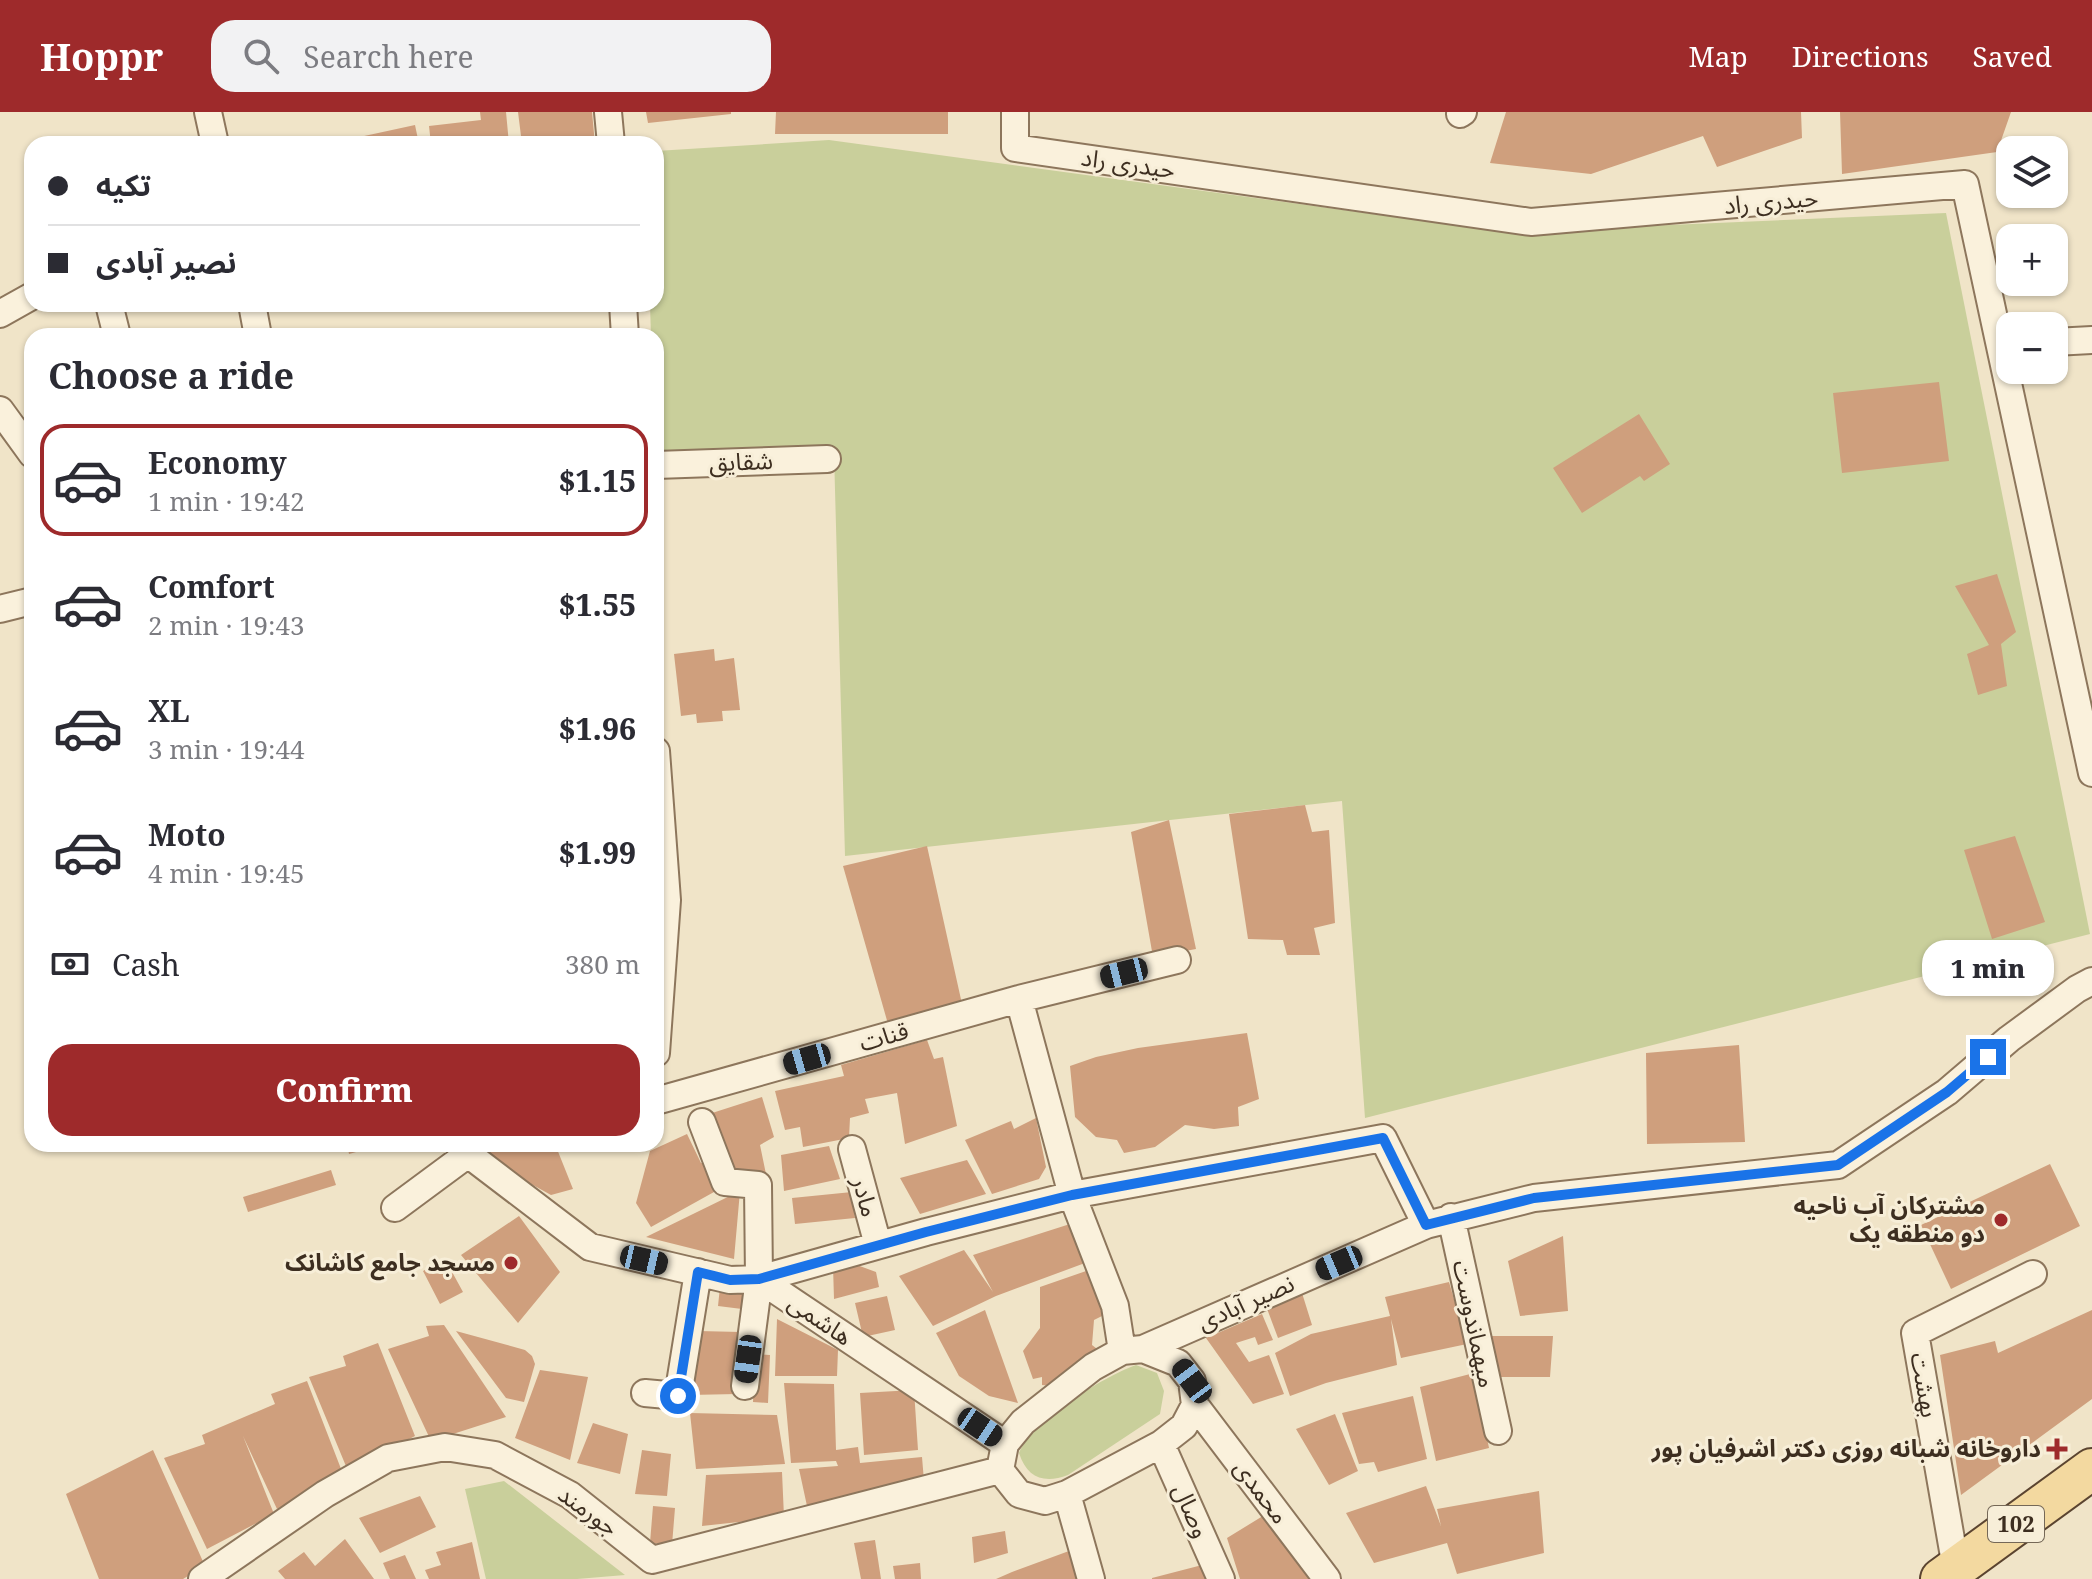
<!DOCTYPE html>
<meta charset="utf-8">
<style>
body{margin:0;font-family:"Noto Serif","Noto Sans Arabic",serif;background:#f2f2f3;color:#2b2b33;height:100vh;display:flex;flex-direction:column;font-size:30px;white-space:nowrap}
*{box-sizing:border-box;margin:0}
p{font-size:26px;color:#7c7c81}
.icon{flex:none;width:44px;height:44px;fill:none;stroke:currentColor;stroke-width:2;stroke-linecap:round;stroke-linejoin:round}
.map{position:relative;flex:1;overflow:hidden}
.panel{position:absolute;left:24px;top:216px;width:640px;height:824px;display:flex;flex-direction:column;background:#fff;border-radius:24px;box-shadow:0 2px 6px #0004}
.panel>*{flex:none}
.hud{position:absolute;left:24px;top:24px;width:640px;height:176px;border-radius:24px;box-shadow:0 2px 6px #0004;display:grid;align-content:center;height:176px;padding:0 24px;background:#fff}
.controls{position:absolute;left:1996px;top:24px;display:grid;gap:16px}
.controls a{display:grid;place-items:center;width:72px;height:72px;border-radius:16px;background:#fff;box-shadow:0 2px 6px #0004;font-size:40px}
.end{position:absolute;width:36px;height:36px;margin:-18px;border:10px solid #1a73e8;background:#fff;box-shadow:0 0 0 4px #fff}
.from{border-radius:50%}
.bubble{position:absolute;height:56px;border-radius:24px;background:#fff;box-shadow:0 2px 6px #0004;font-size:26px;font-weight:800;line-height:56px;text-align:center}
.car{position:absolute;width:24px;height:48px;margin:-24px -12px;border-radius:10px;box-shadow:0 0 6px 2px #0007;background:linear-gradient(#222 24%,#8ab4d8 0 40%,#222 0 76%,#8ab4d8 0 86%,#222 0)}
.hud b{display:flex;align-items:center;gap:28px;height:76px;font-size:30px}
.hud b+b{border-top:2px solid #e1e1e2}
.hud i{width:20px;height:20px;background:#2b2b33}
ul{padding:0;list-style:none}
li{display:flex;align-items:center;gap:24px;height:112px;margin:0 16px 12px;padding:0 8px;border:4px solid transparent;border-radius:24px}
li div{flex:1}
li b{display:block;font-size:30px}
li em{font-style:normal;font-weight:800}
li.selected{border-color:#9e2a2b}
li>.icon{width:72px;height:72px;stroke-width:1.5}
h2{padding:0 24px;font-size:36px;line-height:96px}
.pay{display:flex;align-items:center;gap:20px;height:88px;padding:0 24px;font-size:30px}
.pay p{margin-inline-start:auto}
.primary-button{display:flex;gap:16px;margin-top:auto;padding:16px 24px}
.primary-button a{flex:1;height:92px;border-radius:24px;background:#9e2a2b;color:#fff;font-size:32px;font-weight:800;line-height:92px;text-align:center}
header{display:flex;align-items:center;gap:48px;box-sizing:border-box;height:112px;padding:0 40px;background:#9e2a2b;color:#fff}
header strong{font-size:38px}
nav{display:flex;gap:44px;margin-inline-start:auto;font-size:28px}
.search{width:560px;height:72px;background:#f2f2f3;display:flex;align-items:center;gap:20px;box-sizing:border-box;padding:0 28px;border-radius:24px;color:#7c7c81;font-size:30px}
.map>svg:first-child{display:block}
.green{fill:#c9cf9b}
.building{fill:#cf9f7d}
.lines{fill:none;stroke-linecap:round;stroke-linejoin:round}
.street-casing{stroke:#8d765c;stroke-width:30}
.primary-casing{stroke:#5b4430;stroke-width:44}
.street{stroke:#faf1dc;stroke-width:26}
.primary{stroke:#f3d9a0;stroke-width:40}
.route{stroke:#1a73e8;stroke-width:10}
.poi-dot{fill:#9e2a2b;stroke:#f7eed8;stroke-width:3}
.labels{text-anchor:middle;stroke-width:6;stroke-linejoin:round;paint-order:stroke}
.shield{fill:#f7eed8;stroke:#756857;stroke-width:2}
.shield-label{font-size:22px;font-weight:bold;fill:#3d2e20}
.street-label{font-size:24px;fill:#3d2e20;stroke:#f7eed8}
.poi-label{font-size:24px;font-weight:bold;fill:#3d2e20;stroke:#f7eed8;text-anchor:end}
</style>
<header>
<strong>Hoppr</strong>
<div class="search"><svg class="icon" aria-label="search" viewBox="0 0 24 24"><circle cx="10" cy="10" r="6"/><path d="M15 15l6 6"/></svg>Search here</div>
<nav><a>Map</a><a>Directions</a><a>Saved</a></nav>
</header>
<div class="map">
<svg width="2092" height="1467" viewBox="0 0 2092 1467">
<rect width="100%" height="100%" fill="#f0e4c8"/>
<!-- green -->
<path class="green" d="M 829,28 L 1505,120 L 1946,101 L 2090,822 L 1365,1006 L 1342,689 L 845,744 L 834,341 L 656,346 L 656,224 L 651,224 L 650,192 L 656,192 L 656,39 Z
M 1136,1253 L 1157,1261 L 1164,1279 L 1160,1302 L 1068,1363 C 1044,1372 1027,1366 1019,1341 C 1035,1307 1101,1266 1136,1253 Z
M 504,1369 L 625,1463 L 577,1467 L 486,1467 L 465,1377 Z"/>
<!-- building -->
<path class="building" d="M 480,0 L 506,0 L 509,32 L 431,32 L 429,14 L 481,8 Z
M 518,0 L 592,0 L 595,32 L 522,32 Z
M 646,0 L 731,0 L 731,2 L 648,11 Z
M 776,0 L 948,0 L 948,22 L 775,22 Z
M 1506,0 L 1801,0 L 1802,26 L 1717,55 L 1703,24 L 1591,62 L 1490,51 Z
M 1840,0 L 2011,0 L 1997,40 L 1842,62 Z
M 415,13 L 419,32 L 356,32 L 355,26 Z
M 1939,270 L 1949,349 L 1842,361 L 1833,281 Z
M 1639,302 L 1670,352 L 1644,369 L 1640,364 L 1582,401 L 1553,356 Z
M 1997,462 L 2016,520 L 2001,532 L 2007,574 L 1978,583 L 1967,542 L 1989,533 L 1955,474 Z
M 714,537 L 715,549 L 734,546 L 740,598 L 722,599 L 723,609 L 697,611 L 696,602 L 681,604 L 674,542 Z
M 1305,693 L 1312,720 L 1329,718 L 1335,811 L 1314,816 L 1320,843 L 1287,843 L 1283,828 L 1248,827 L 1229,702 Z
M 1169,708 L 1196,837 L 1153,845 L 1131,720 Z
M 2015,724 L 2045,810 L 1992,827 L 1964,738 Z
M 927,734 L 962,892 L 888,912 L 843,754 Z
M 1247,921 L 1259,987 L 1238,995 L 1239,1014 L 1214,1017 L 1185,1013 L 1155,1035 L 1124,1041 L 1117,1028 L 1096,1025 L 1075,1005 L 1070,954 L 1096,945 L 1138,936 Z
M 927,928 L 934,947 L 943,945 L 957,1014 L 905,1032 L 897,981 L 865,987 L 869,1001 L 850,1006 L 849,1026 L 803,1035 L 800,1015 L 785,1018 L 775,979 L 844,964 L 841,953 Z
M 1739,933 L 1745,1030 L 1647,1032 L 1646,941 Z
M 762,985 L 774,1025 L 760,1033 L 767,1067 L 734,1062 L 709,1002 Z
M 1036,1006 L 1046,1055 L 1039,1067 L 992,1082 L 965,1028 L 1011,1009 L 1014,1017 Z
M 687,1022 L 701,1051 L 709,1050 L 716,1069 L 714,1080 L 651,1115 L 636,1091 L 650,1039 Z
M 347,1032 L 381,1032 L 381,1033 L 349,1042 Z
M 489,1032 L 555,1032 L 573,1077 L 551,1083 L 495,1052 L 482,1035 Z
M 829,1034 L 840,1067 L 784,1079 L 781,1043 Z
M 967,1048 L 986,1082 L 920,1102 L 900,1066 Z
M 2050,1052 L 2080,1114 L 1951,1177 L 1921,1113 Z
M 331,1058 L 336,1073 L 248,1100 L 243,1085 Z
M 740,1079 L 734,1147 L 646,1125 Z
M 852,1080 L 855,1106 L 795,1112 L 792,1086 Z
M 519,1104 L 560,1160 L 518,1211 L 461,1143 Z
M 1070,1112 L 1085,1151 L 996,1184 L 933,1214 L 899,1164 L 964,1138 L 993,1180 L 973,1143 Z
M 1563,1124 L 1568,1199 L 1520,1204 L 1508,1149 Z
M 445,1147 L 463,1180 L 440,1192 L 423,1159 Z
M 846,1149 L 876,1160 L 879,1175 L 834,1187 L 833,1154 Z
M 1089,1158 L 1103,1197 L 1102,1204 L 1094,1208 L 1092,1233 L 1101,1240 L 1052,1274 L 1042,1273 L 1042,1265 L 1033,1267 L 1023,1239 L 1040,1216 L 1040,1175 Z
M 1449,1170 L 1467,1232 L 1401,1246 L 1391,1207 L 1397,1253 L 1326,1271 L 1290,1284 L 1275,1241 L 1311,1222 L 1390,1204 L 1385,1185 Z
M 720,1175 L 744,1177 L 742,1197 L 718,1194 Z
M 1302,1181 L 1312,1213 L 1278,1226 L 1266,1194 Z
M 887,1184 L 895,1218 L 863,1225 L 855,1191 Z
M 985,1198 L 1018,1291 L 989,1284 L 959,1264 L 936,1221 Z
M 2092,1198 L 2092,1287 L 1961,1383 L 1940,1243 L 1995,1229 L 1998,1241 Z
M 1262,1202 L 1273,1228 L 1258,1233 L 1255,1225 L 1236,1231 L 1249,1250 L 1269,1243 L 1284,1282 L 1253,1292 L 1206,1226 Z
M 777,1207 L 838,1238 L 837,1264 L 775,1264 Z
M 444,1213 L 506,1305 L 431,1329 L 388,1237 L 429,1224 L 426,1214 Z
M 456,1219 L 525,1238 L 532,1244 L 535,1252 L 524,1290 L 506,1286 Z
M 698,1219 L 741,1220 L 737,1282 L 689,1283 Z
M 1487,1224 L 1553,1224 L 1550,1265 L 1492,1265 Z
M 378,1231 L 415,1324 L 348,1359 L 309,1265 L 346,1254 L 343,1244 Z
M 755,1242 L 770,1243 L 768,1291 L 753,1290 Z
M 540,1258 L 588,1265 L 570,1348 L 515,1326 Z
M 1474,1261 L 1489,1336 L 1436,1349 L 1420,1275 Z
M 307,1269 L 343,1362 L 277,1397 L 243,1324 L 274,1402 L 207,1437 L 164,1346 L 205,1332 L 202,1323 L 275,1292 L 271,1282 Z
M 784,1271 L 834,1272 L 836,1338 L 858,1335 L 860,1351 L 922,1345 L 924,1369 L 807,1394 L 799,1357 L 838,1354 L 836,1349 L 791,1351 Z
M 914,1278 L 918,1338 L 864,1343 L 860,1281 Z
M 1413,1284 L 1427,1347 L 1378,1360 L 1374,1350 L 1359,1352 L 1342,1301 Z
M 690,1301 L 777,1303 L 785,1352 L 696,1357 Z
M 1335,1302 L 1358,1359 L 1329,1373 L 1296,1317 Z
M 593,1311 L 628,1322 L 620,1362 L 577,1351 Z
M 153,1338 L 205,1454 L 183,1467 L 99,1467 L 66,1382 Z
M 642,1338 L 671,1342 L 667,1384 L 635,1382 Z
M 782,1360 L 784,1405 L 702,1414 L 706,1363 Z
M 1426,1374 L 1441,1414 L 1437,1397 L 1539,1379 L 1544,1441 L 1457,1462 L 1447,1431 L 1374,1451 L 1346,1401 Z
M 420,1384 L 436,1415 L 380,1441 L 359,1406 Z
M 653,1394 L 675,1396 L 672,1433 L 650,1431 Z
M 1271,1399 L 1321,1467 L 1240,1467 L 1227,1426 Z
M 1005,1419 L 1008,1441 L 974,1451 L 972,1425 Z
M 345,1427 L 374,1467 L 285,1467 L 278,1459 L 304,1440 L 315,1454 Z
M 875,1428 L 881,1467 L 861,1467 L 854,1431 Z
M 472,1430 L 480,1467 L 429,1467 L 425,1458 L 441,1453 L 436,1440 Z
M 1069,1439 L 1080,1467 L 996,1467 L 1012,1460 Z
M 405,1443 L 416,1467 L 390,1467 L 383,1451 Z
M 920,1451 L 921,1467 L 895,1467 L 893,1454 Z
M 1206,1452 L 1212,1467 L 1152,1467 L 1152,1466 Z"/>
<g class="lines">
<!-- street casing -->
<g class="street-casing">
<path id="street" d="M 208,0 L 215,32
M 608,0 L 611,32
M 1015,0 L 1015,36 L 1531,110 L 1965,72 L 2092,661
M 1460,2 L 1463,0
M 109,192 L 117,224
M 252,192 L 258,224
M 623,192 L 625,224
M 0,202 L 32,184
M 2054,230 L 2092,228
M 0,298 L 32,342
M 656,353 L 827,347
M 0,497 L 32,489
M 656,639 L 667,788 L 656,941
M 1019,887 L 1177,848
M 656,989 L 1019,887 L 1072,1083 L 1115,1194 L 1122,1239
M 702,1010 L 725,1070 L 758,1073 L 759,1167 L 745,1274
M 458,1032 L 468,1042 L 590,1135 L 730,1168 L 759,1167 L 1005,1332
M 852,1037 L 878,1133
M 395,1096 L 468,1042
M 1451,1105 L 1498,1319
M 759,1167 L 926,1120 L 1072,1083 L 1383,1026 L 1426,1113
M 1143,1237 L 1426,1113 L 1534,1086 L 1838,1053 L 1947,980 L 2009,927 L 2077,877 L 2092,869
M 1143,1237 L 1178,1251 L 1192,1269 L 1195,1293 L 1184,1314 L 1161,1332 L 1067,1382 L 1045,1389 L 1019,1382 L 1000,1358 L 1005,1332 L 1023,1310 L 1093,1255 L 1122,1239 Z
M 645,1281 L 678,1284 L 698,1160
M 1195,1293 L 1327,1467
M 1161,1332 L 1221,1467
M 1067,1382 L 1091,1467
M 1956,1456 L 1915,1221 L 2033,1162
M 202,1467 L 325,1382 L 388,1346 L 445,1335 L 495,1343 L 570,1383 L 652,1448 L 1000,1358"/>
</g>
<!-- primary casing -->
<g class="primary-casing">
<path id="primary" d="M 1941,1467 L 2092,1357"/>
</g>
<!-- street -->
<use href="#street" class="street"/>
<!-- primary -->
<use href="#primary" class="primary"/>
</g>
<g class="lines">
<!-- route -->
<path class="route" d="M 678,1284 L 698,1160 L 730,1168 L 759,1167 L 926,1120 L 1072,1083 L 1383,1026 L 1426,1113 L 1534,1086 L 1838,1053 L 1947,980 L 1988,945"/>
</g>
<!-- markers -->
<g class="poi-dot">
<circle cx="2001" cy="1108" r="8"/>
<circle cx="511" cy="1151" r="8"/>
<path d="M2053 1325h8v8h8v8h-8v8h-8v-8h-8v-8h8z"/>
</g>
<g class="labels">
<!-- shield labels -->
<rect class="shield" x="1988" y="1394" width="56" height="36" rx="6"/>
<g class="shield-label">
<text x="2016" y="1420">102</text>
</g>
<!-- street labels -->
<g class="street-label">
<text transform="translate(1128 52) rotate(8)" y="8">حیدری راد</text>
<text transform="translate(1771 90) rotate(-5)" y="8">حیدری راد</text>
<text transform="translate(741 350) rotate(-2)" y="8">شقایق</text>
<text transform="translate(884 925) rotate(-16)" y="8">قنات</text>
<text transform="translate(865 1085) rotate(75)" y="8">مادر</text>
<text transform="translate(1246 1191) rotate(-24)" y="8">نصیر آبادی</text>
<text transform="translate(820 1208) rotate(34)" y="8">هاشمی</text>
<text transform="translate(1474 1212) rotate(78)" y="8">میهماندوست</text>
<text transform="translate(1924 1273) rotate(80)" y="8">بهشت</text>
<text transform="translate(1261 1380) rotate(53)" y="8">محمدی</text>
<text transform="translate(588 1399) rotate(36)" y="8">جورمند</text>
<text transform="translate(1191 1399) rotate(66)" y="8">وصال</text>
</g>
<!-- poi labels -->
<g class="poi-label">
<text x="1985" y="1102">مشترکان آب ناحیه<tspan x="1985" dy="28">دو منطقه یک</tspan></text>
<text x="495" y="1159">مسجد جامع کاشانک</text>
<text x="2041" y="1345">داروخانه شبانه روزی دکتر اشرفیان پور</text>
</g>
</g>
</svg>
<div class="controls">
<a><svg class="icon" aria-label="layers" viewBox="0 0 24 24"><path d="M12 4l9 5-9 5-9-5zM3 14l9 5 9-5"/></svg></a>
<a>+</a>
<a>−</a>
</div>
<i class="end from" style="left:678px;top:1284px"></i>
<i class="end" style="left:1988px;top:945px"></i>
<div class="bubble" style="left:1922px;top:828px;width:132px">1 min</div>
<i class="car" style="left:1124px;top:861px;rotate:256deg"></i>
<i class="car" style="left:807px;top:947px;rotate:254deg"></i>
<i class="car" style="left:644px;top:1148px;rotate:103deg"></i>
<i class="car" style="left:1339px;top:1151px;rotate:247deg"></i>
<i class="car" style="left:748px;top:1247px;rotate:188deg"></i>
<i class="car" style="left:1192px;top:1269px;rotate:323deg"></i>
<i class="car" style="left:980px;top:1315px;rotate:124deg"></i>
<div class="hud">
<b><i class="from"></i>تکیه</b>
<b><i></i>نصیر آبادی</b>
</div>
<section class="panel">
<h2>Choose a ride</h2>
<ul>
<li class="selected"><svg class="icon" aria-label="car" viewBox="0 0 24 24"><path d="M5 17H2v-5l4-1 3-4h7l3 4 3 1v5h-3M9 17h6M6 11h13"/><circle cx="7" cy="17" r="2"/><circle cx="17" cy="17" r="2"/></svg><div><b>Economy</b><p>1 min · 19:42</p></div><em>$1.15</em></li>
<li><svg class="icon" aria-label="car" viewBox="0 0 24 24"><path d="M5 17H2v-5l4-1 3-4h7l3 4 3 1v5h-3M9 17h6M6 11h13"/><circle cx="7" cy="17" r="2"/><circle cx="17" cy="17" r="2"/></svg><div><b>Comfort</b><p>2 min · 19:43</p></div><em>$1.55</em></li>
<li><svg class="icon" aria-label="car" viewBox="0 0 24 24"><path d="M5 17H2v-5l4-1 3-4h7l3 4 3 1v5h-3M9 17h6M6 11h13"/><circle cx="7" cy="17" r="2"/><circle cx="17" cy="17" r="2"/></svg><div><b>XL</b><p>3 min · 19:44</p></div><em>$1.96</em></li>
<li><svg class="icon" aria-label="car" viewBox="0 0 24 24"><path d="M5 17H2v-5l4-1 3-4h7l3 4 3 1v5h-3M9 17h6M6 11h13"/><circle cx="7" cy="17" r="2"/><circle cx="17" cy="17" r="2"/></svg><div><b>Moto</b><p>4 min · 19:45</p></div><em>$1.99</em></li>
</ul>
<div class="pay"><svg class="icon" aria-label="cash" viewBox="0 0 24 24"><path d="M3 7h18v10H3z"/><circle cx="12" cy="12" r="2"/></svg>Cash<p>380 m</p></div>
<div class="primary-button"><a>Confirm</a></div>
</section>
</div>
